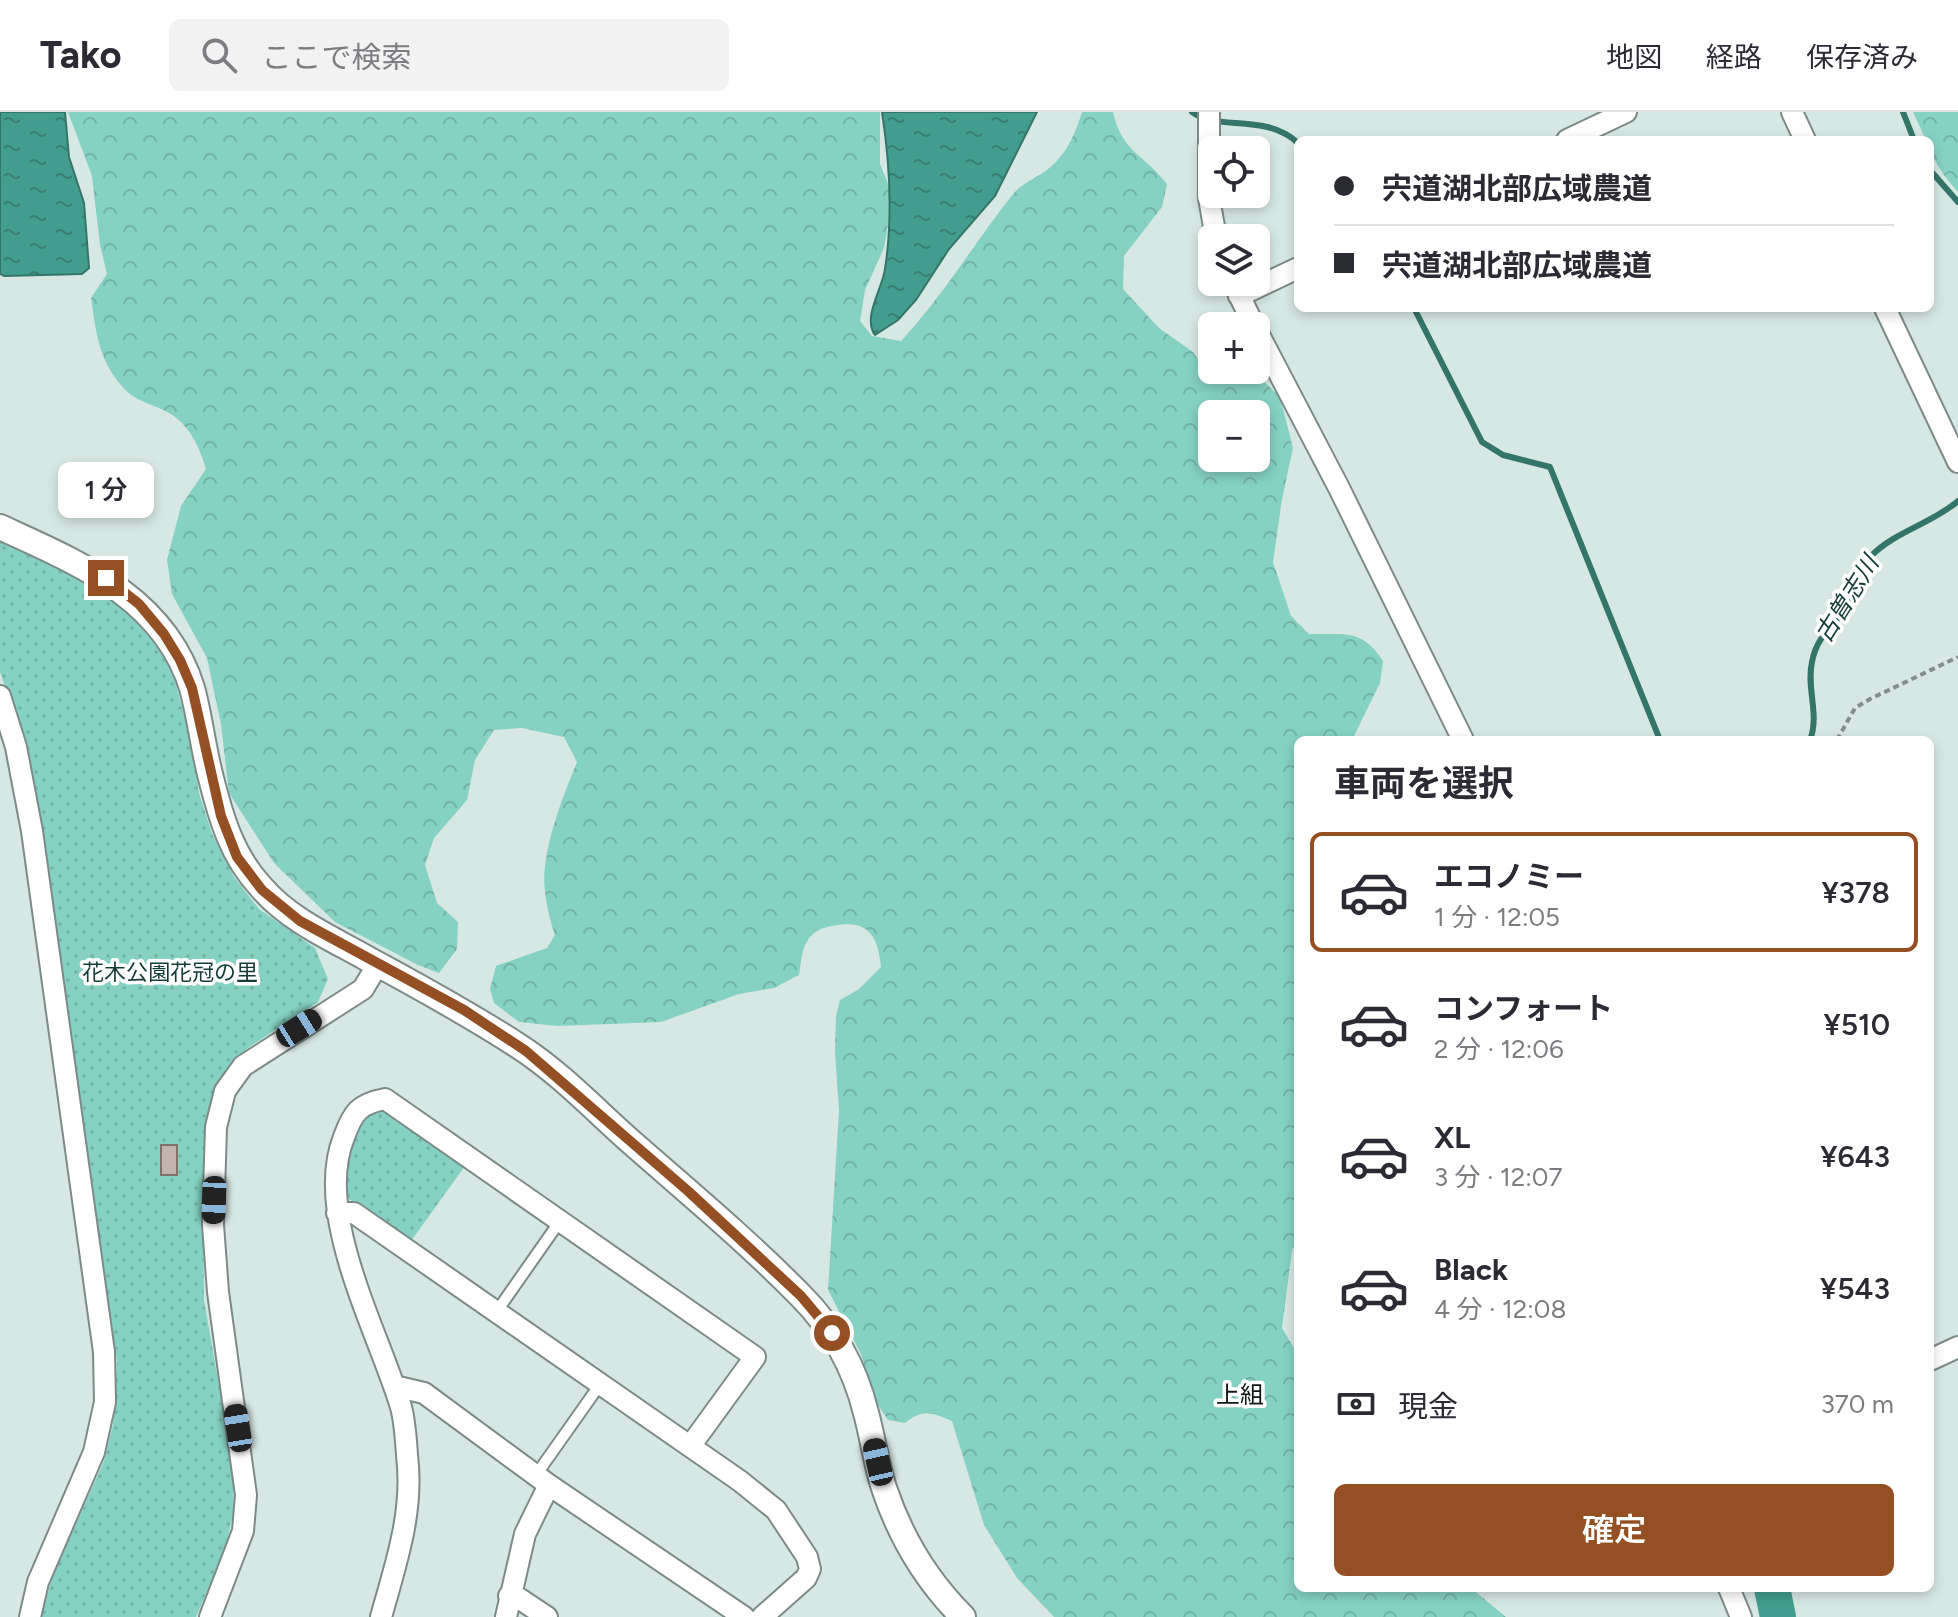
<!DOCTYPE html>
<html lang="ja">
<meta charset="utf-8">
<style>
body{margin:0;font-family:Figtree,"Noto Sans JP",sans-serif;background:#f2f2f3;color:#2b2b33;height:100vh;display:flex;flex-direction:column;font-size:30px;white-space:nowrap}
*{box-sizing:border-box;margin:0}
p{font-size:26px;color:#7c7c81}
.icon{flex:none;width:44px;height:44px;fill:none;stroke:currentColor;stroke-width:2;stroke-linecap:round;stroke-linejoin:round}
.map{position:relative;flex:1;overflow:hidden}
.details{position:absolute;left:1294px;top:624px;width:640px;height:856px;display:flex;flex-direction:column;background:#fff;border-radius:12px;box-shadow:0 4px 12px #0003}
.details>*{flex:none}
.hud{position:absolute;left:1294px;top:24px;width:640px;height:176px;border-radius:12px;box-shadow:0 4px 12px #0003;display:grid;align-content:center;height:176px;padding:0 40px;background:#fff}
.controls{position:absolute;left:1198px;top:24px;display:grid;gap:16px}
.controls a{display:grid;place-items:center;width:72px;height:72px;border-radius:12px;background:#fff;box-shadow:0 4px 12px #0003;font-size:40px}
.end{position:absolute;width:36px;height:36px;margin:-18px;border:10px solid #944f23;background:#fff;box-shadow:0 0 0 4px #fff}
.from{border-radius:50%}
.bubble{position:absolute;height:56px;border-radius:12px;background:#fff;box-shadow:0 4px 12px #0003;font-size:26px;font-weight:600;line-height:56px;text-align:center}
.car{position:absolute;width:24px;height:48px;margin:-24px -12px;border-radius:10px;box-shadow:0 0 6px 2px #0007;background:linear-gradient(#222 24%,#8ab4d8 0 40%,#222 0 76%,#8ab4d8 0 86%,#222 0)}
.hud b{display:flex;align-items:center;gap:28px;height:76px;font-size:30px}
.hud b+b{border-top:2px solid #e1e1e2}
.hud i{width:20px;height:20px;background:#2b2b33}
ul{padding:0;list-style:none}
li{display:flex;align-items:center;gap:24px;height:120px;margin:0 16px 12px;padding:0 24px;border:4px solid transparent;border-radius:12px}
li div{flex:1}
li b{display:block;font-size:30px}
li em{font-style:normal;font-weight:600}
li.on{border-color:#944f23}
li>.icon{width:72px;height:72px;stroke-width:1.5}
h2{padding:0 40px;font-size:36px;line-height:96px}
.pay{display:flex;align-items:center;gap:20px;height:88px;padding:0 40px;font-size:30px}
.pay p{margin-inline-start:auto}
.button{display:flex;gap:16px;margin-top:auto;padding:16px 40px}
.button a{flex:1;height:92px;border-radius:12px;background:#944f23;color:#fff;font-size:32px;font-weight:600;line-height:92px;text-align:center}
header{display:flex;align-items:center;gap:48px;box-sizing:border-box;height:112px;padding:0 40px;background:#fff;border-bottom:2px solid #e1e1e2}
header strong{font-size:38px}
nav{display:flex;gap:44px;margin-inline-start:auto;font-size:28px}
.search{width:560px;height:72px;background:#f2f2f3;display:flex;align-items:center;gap:20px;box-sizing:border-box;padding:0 28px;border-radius:12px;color:#7c7c81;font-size:30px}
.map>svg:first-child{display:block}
.green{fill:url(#green-dots)}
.forest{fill:url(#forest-crowns);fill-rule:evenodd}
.water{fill:url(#water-ripples);stroke:#34756a;stroke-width:2}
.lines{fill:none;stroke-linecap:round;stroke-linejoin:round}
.stream{stroke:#34756a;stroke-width:6}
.river{stroke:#439d8e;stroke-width:36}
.building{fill:#c3b5ae;stroke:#7e726b;stroke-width:2}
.service-casing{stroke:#7c8b88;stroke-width:14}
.minor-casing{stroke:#7c8b88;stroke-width:24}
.tertiary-casing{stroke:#7c8b88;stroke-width:28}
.path{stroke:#828e8b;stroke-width:4;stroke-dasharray:6 4;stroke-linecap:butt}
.service{stroke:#fff;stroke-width:10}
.minor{stroke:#fff;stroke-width:20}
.tertiary{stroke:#fff;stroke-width:24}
.route{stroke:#944f23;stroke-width:10}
.labels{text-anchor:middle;stroke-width:7;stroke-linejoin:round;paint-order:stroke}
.park-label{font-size:22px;fill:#123c35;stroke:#fff}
.water-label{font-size:24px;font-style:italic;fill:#123c35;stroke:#fff}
.neighbourhood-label{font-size:24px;fill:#111715;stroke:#fff}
</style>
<header>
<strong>Tako</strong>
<div class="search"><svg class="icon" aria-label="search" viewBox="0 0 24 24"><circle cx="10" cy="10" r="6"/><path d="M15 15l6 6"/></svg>ここで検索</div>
<nav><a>地図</a><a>経路</a><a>保存済み</a></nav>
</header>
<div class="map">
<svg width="1958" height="1505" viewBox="0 0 1958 1505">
<defs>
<pattern id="green-dots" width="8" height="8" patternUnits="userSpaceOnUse" patternTransform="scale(2)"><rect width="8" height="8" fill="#85d1c2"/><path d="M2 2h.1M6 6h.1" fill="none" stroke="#72b3a6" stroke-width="1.8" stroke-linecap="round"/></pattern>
<pattern id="forest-crowns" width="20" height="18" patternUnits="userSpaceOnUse" patternTransform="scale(2)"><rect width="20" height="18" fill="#85d1c2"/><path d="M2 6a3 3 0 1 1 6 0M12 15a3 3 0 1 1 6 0" fill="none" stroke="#72b3a6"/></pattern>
<pattern id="water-ripples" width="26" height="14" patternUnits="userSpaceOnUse" patternTransform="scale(2)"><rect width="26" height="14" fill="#439d8e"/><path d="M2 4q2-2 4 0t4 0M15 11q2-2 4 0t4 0" fill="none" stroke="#377f73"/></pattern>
</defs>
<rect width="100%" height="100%" fill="#d7e8e4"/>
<!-- green -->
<path class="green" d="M 0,429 L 4,429 L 97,475 L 126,496 L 155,528 L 173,561 L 194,640 L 199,681 L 212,722 L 234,765 L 259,797 L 315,836 L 328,867 L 318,890 L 249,935 L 228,956 L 215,977 L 206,1007 L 203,1079 L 204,1188 L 232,1347 L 234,1399 L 225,1437 L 196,1505 L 41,1505 L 53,1463 L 104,1349 L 113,1313 L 117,1249 L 82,1002 L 74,963 L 22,623 L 0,560 Z
M 383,995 L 465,1054 L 411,1129 L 343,1083 C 346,1053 345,1028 367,1006 C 373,1000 375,997 383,995 Z"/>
<!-- forest -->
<path class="forest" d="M 68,0 L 880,0 L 880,52 L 893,84 L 884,136 L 865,178 L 860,209 L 872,224 L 901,229 C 943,184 975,130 1013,82 C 1022,71 1037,66 1048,57 C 1067,42 1075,22 1082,0 L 1113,0 C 1123,42 1144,42 1167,72 L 1162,95 L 1124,144 L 1123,177 L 1159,216 L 1193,240 L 1209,263 L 1232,267 L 1258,264 L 1280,285 L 1293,336 L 1282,387 L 1273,450 L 1291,504 L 1309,522 C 1346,523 1361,516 1383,549 L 1380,571 L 1352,628 L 1298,628 L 1298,1128 L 1292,1138 L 1282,1216 L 1298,1243 L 1298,1476 L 1471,1476 L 1506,1505 L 1054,1505 L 1017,1466 L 984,1413 L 952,1309 C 931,1301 924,1296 905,1311 L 888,1308 L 874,1287 L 861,1242 L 828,1178 L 839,999 L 835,939 L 836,904 L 840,888 L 859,877 L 881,855 C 878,822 867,807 832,814 C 821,816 812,820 806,831 C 801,840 801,853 799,863 L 774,876 L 739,882 L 661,910 L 558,914 L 519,910 L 494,891 L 490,877 L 496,854 L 547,836 L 555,823 C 548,803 542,775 545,754 C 549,719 564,682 577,650 L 564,625 L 522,616 L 494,618 L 475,648 L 467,688 L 434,726 L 425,753 L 437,791 L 458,810 L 457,837 L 439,861 L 418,853 L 335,810 L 274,751 L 229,681 L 221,612 L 207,546 L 172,482 L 167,448 L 181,394 L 206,357 C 200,336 189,312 169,301 C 152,291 134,290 121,273 C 98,246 96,219 91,186 L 107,162 L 100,133 L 92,64 ZM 1212,302 L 1256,302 L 1256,346 L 1212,346 Z
M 1913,0 L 1958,0 L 1958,80 C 1946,66 1930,48 1930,28 L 1926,28 Z"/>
<!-- water -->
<path class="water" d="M 0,0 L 65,0 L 69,45 L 84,91 L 89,156 L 82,162 L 4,164 L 0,162 Z
M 882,0 L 1037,0 L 995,84 L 949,137 L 916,188 L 898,208 L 875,223 C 862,206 883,175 885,157 C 893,105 890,52 882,0 Z"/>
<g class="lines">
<!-- stream -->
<path class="stream" d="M 1192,0 C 1217,20 1264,0 1298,31
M 1903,0 L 1914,28
M 1930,58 L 1958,90
M 1414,196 L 1482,330 L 1503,343 L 1550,355 L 1660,628
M 1810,628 C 1820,602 1806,577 1812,550 C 1816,527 1830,516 1844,499 C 1857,484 1857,459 1871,444 C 1896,419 1931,412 1958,389"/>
<!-- river -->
<path class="river" d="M 1772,1476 L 1778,1505"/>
</g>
<!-- building -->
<path class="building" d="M 161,1033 L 177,1033 L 177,1063 L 161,1063 Z"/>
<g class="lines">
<!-- service casing -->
<g class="service-casing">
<path id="service" d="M 497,1199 L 560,1109
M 536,1363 L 601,1271"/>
</g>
<!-- minor casing -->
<g class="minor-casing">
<path id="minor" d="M 1209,0 L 1209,86 L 1216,126
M 1792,0 L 1805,28
M 1567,28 L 1626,0
M 1233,170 L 1254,214
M 1239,184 L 1298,156
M 1885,196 L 1958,350
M 1256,217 L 1339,376 L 1463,628
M 0,584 L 16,635 L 32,719 L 104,1240 L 105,1290 L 94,1340 L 38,1470 L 30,1505
M 337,1101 L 354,1101 L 740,1369 L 776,1398 L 807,1445 L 810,1457 L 806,1466 L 762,1505
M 1930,1248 L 1958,1235
M 394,1274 L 424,1281 L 549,1373 L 744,1505
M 1729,1476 L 1741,1505
M 509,1484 L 520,1487 L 547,1505
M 210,1505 L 243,1419 L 246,1383 L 218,1180 L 213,1113 L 216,1015 L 225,979 L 243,954 L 363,877 L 378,852
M 381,1505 C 396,1451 414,1400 407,1343 C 406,1328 405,1310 401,1295 C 378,1219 313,1102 344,1025 C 353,1000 359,992 385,987 L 755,1245 L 691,1333
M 506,1505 L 525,1422 L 549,1373"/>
</g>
<!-- tertiary casing -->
<g class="tertiary-casing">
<path id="tertiary" d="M 0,415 C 78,451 164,485 192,576 C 200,605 203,636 211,666 C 221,706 232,744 261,775 C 289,808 331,826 368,847 C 420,875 471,903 520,935 C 560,961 595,998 630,1029 C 687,1079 747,1129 800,1183 C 833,1216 855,1256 866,1301 C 873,1326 876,1352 884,1376 C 900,1424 927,1469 963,1505"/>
</g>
<!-- path -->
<path class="path" d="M 1837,628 L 1855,596 L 1870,587 L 1958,545"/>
<!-- service -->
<use href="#service" class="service"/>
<!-- minor -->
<use href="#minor" class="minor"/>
<!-- tertiary -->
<use href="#tertiary" class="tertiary"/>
</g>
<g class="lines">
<!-- route -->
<path class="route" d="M 106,466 L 139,492 L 164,522 L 180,548 L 192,576 L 221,704 L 237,745 L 262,778 L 300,809 L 464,898 L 526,939 L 688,1079 L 801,1184 L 832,1221"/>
</g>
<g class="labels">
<!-- park labels -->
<g class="park-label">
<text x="170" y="868">花木公園花冠の里</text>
</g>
<!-- water labels -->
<g class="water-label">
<text transform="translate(1847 487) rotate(-58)" y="8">古曽志川</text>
</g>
<!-- neighbourhood labels -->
<g class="neighbourhood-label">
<text x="1240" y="1291">上組</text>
</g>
</g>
</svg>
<div class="controls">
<a><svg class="icon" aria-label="locate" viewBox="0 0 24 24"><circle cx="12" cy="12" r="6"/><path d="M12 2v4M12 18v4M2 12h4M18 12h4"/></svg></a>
<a><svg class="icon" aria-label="layers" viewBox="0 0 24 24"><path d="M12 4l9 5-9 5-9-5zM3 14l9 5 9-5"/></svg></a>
<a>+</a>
<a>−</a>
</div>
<i class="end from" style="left:832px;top:1221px"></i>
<i class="end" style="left:106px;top:466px"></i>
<div class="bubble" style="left:58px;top:350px;width:96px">1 分</div>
<i class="car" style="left:299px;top:916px;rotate:58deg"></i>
<i class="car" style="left:214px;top:1088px;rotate:182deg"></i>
<i class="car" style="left:238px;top:1316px;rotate:351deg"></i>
<i class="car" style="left:878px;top:1350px;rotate:347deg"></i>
<div class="hud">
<b><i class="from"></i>宍道湖北部広域農道</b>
<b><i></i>宍道湖北部広域農道</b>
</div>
<section class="details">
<h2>車両を選択</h2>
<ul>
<li class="on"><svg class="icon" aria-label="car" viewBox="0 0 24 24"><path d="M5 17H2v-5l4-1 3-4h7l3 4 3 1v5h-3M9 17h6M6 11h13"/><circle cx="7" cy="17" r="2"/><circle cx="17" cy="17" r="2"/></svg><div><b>エコノミー</b><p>1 分 · 12:05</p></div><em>¥378</em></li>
<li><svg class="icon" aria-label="car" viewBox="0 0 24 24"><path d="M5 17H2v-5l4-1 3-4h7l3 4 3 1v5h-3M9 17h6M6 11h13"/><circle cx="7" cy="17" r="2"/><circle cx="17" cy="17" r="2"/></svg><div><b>コンフォート</b><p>2 分 · 12:06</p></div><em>¥510</em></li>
<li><svg class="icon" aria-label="car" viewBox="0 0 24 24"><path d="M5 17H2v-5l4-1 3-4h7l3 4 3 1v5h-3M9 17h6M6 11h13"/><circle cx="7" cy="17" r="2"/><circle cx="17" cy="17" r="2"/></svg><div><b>XL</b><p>3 分 · 12:07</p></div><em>¥643</em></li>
<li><svg class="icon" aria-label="car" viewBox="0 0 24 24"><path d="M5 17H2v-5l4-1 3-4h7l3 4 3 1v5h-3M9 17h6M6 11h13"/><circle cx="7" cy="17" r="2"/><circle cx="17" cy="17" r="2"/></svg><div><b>Black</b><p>4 分 · 12:08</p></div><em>¥543</em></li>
</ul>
<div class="pay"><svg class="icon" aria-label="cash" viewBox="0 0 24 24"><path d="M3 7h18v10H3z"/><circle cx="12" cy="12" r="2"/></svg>現金<p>370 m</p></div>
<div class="button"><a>確定</a></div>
</section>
</div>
